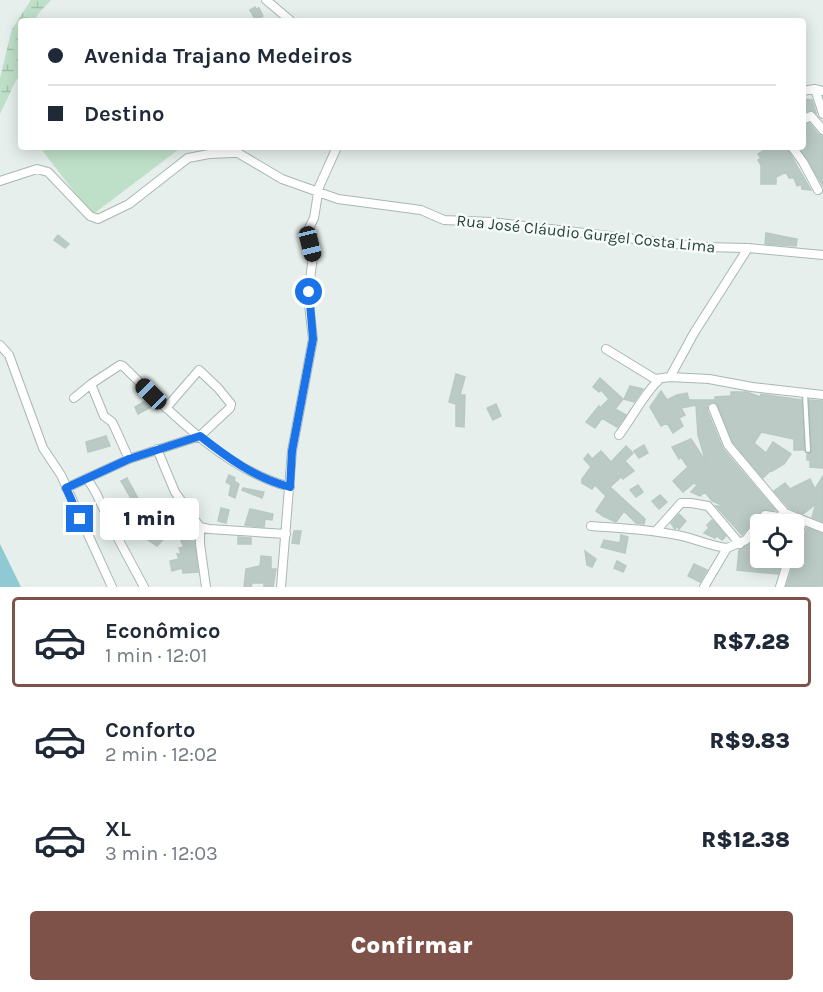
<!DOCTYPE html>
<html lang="pt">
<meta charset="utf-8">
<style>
body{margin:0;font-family:Karla,sans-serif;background:#f2f2f3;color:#1f2937;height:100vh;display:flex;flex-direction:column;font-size:22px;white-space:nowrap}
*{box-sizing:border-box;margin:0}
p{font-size:20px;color:#747a83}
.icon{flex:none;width:33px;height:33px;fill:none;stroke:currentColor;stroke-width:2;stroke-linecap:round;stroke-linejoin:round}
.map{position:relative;height:587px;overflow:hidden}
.side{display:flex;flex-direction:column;background:#fff;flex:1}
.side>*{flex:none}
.banner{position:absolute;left:18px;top:18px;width:788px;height:132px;border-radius:6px;box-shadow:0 3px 15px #0003;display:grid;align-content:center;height:132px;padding:0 30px;background:#fff}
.tools{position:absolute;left:750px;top:514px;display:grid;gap:12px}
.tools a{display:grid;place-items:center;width:54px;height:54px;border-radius:6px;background:#fff;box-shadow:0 3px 15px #0003;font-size:30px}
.end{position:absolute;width:27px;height:27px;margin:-14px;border:8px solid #1a73e8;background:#fff;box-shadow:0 0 0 3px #fff}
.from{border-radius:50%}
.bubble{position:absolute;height:42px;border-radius:6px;background:#fff;box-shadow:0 3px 15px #0003;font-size:20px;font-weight:800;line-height:42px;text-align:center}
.car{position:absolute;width:18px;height:36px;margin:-18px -9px;border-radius:8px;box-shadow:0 0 4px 2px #0007;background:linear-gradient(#222 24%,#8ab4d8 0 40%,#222 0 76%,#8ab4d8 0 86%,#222 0)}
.banner b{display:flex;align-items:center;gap:21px;height:57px;font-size:22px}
.banner b+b{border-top:2px solid #e0e1e3}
.banner i{width:15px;height:15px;background:#1f2937}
ul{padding:10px 0 0;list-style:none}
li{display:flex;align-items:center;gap:18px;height:90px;margin:0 12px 9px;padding:0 18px;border:3px solid transparent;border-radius:6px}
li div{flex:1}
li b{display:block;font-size:22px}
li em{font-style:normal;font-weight:800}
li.on{border-color:#7f5249}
li>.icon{width:54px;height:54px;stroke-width:1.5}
.primary-button{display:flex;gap:12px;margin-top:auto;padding:12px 30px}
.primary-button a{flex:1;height:69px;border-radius:6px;background:#7f5249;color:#fff;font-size:24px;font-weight:800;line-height:69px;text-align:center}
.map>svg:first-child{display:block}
.grass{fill:#bfe0c8}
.wetland{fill:url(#wetland-marsh)}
.water{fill:#8ec9d4}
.building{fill:#bbcac4;stroke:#b8c9c2;stroke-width:1.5}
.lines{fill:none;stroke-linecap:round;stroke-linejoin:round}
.service-casing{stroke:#a8b8b2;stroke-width:7}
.minor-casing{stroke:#a8b8b2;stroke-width:10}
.service{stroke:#fff;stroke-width:4}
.minor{stroke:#fff;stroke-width:8}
.route{stroke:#1a73e8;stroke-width:8}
.labels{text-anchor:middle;stroke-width:5;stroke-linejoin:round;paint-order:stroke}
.street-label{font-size:16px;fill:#24423a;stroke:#f7fbf9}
</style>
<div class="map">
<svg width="823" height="587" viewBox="0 0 823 587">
<defs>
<pattern id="wetland-marsh" width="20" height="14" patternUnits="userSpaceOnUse" patternTransform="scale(1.5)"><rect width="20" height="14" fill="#bfe0c8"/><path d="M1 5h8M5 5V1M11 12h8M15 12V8" fill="none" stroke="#a4c1ad"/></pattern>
</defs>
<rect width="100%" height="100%" fill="#e6efeb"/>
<!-- grass -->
<path class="grass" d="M 46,147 L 182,147 L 92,215 L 42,150 Z"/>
<!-- wetland -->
<path class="wetland" d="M 31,0 L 51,0 L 38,14 L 35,21 L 21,21 L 21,77 L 16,80 L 0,114 L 0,78 L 12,29 Z"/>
<!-- water -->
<path class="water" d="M 0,544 L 21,587 L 0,587 Z"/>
<!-- building -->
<path class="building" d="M 255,7 L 256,9 L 259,8 L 263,16 L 256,21 L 250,10 Z
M 802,99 L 812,100 L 816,113 L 812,110 L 802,113 Z
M 809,123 L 818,134 L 823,136 L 823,186 L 799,147 L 802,147 L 802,126 Z
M 761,147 L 786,147 L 811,190 L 802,189 L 801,184 L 797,186 L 794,178 L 789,178 L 786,172 L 776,177 L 776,184 L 761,184 L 761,165 L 758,160 L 761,158 L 758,154 L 763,151 Z
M 766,233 L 797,239 L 796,246 L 765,244 Z
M 58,235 L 69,244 L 65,248 L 54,240 Z
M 456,374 L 465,377 L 460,395 L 465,395 L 464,427 L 456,426 L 456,404 L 449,402 Z
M 600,378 L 623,399 L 615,409 L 626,415 L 617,427 L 602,418 L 595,428 L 586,422 L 599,406 L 600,408 L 609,399 L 601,390 L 599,392 L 593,387 Z
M 630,386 L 643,389 L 634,402 L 624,399 Z
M 661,391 L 667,400 L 677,395 L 687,393 L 689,400 L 715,400 L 715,397 L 731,396 L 731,392 L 747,392 L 760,397 L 761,394 L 801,400 L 804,450 L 794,450 L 794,439 L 761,432 L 754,443 L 766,453 L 773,442 L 791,454 L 784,464 L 772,471 L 771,470 L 763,478 L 733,442 L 717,404 L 711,402 L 708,405 L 707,410 L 723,449 L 775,510 L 762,510 L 742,535 L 716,506 L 726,507 L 712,501 L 705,492 L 700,496 L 691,492 L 697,485 L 694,483 L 683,492 L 673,481 L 688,467 L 681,457 L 679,459 L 672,447 L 691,439 L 706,462 L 698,435 L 696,405 L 681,408 L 685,415 L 679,418 L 683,426 L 673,433 L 667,423 L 661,426 L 650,407 Z
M 147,400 L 151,407 L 138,414 L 135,407 Z
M 809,400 L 823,401 L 823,468 L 810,467 L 810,460 L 807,460 L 807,454 L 811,453 L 812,450 Z
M 496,404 L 501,416 L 493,420 L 487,408 Z
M 106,436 L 110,446 L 88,452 L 86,442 Z
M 644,445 L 648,453 L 639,458 L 634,451 Z
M 626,446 L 633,453 L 625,461 L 634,471 L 623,479 L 621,477 L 610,487 L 645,519 L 644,524 L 636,523 L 624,511 L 616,522 L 603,516 L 596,511 L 606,496 L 595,485 L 592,489 L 582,483 L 582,479 L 591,467 L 584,459 L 588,454 L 592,459 L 601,451 L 611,462 Z
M 229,475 L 235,478 L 234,481 L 239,484 L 235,498 L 229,495 L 231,485 L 226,482 Z
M 823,476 L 823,522 L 812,517 L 816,504 L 803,514 L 789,508 L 774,491 L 785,483 L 790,489 L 810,479 L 815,489 Z
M 127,478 L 141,504 L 136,507 L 121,481 Z
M 638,485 L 643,492 L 636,497 L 630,490 Z
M 243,488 L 264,492 L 262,498 L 242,490 Z
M 660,495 L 667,502 L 659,509 L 652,501 Z
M 221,508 L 229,510 L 226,523 L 218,521 Z
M 250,509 L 273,514 L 272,520 L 265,519 L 264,527 L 245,525 Z
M 679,514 L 686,521 L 679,529 L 677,526 L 675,529 L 671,523 Z
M 165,517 L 172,530 L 157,546 L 142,536 L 150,529 L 147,525 Z
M 712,520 L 726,536 L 722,540 L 717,536 L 715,538 L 704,533 L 709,528 L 707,525 Z
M 786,520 L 795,524 L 794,529 L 794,525 L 765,525 L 768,521 L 779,523 Z
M 193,527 L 198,572 L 183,573 L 182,568 L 172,571 L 170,561 L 179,559 L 177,554 L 181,554 L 179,548 L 184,547 L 176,531 L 182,528 Z
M 807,528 L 823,534 L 823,586 L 786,587 L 795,560 L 794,551 L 799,548 Z
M 294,531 L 301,531 L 299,544 L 292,543 Z
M 760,531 L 760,543 L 756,550 L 758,553 L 750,559 L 773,561 L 774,558 L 783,558 L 778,574 L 737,570 L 739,550 L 750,544 Z
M 621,535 L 628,537 L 625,553 L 601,547 L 604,540 L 620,543 Z
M 238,537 L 251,538 L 251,544 L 238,544 Z
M 585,551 L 596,559 L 592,567 L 587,565 Z
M 261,556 L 271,557 L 271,569 L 276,569 L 273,587 L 264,587 L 264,583 L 252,583 L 251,587 L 244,587 L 246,569 L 260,566 Z
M 617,561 L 626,566 L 623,572 L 614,568 Z
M 694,564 L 707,570 L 700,582 L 688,576 Z"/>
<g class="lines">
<!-- service casing -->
<g class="service-casing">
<path id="service" d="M 805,394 L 808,450"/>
</g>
<!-- minor casing -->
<g class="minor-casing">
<path id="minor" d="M 266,0 L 291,21
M 815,89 L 823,114
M 802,91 L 815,89 L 823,91
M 802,120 L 811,116 L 823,130
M 792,147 L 803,162 L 818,190
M 0,181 L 37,169 L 48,172 L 90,216 L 98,219 L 129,204 L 188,158 L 209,154 L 233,153 L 238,153 L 282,179 L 338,199 L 421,210 L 444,220 L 491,222 L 704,247 L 748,248 L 823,255
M 0,345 L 9,355 L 43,448 L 61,475 L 112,587
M 606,349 L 655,379 L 670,377 L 709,379 L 752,387 L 823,395
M 670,377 L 694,333 L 748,248
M 74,398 L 91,384
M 713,408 L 728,445 L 785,513 L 823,528
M 619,435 C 632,418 645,392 659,380
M 157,449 L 175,492 L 200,527 L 209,529 L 286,534
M 129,459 L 115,428 L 112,422 L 104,416 L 91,384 L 120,365 L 123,366 C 170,412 225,470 290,487
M 87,478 L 96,493 L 115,533 L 144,587
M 66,488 L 129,459 L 200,436 L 230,408 L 231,404 L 218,388 L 199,370 L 166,408
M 591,526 C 620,528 648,529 677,535 C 694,538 709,546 727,548
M 200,527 L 200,544 L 206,587
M 656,531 L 681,503 L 691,503 L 708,506 L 740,544
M 115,533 L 183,502
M 794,545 L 803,520
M 281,587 L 292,451 L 313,339 L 308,296 L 313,256 L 307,232 L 314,218 L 319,187 L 337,147
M 704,587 L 727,548 L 746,540 L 765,515 L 779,517 L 785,513
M 780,587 L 789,558"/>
</g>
<!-- service -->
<use href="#service" class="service"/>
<!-- minor -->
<use href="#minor" class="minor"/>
</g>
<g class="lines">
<!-- route -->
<path class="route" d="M 80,519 L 66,488 L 129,459 L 200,436 C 228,458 255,478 290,487 L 292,451 L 313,339 L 309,292"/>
</g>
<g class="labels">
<!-- street labels -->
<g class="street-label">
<text transform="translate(586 233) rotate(6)" y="6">Rua José Cláudio Gurgel Costa Lima</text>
</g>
</g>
</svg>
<div class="tools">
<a><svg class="icon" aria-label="locate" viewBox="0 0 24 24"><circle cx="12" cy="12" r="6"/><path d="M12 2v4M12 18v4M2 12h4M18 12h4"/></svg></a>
</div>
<i class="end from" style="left:309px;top:292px"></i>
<i class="end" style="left:80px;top:519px"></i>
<div class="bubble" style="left:100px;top:498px;width:99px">1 min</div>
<i class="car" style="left:310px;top:244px;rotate:166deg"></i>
<i class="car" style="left:151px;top:394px;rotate:315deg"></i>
<div class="banner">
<b><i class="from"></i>Avenida Trajano Medeiros</b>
<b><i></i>Destino</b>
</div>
</div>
<section class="side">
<ul>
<li class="on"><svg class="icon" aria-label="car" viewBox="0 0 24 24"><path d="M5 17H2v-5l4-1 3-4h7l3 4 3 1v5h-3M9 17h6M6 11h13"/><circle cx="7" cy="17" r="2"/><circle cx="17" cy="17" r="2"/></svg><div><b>Econômico</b><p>1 min · 12:01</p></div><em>R$7.28</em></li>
<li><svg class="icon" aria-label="car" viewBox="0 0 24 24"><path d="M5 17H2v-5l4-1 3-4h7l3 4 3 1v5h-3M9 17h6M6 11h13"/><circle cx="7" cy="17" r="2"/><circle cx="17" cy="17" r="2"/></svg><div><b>Conforto</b><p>2 min · 12:02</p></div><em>R$9.83</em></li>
<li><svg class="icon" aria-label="car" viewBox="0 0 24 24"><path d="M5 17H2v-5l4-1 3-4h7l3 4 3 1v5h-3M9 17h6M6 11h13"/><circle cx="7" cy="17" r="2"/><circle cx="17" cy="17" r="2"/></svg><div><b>XL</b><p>3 min · 12:03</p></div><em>R$12.38</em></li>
</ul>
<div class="primary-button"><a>Confirmar</a></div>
</section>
